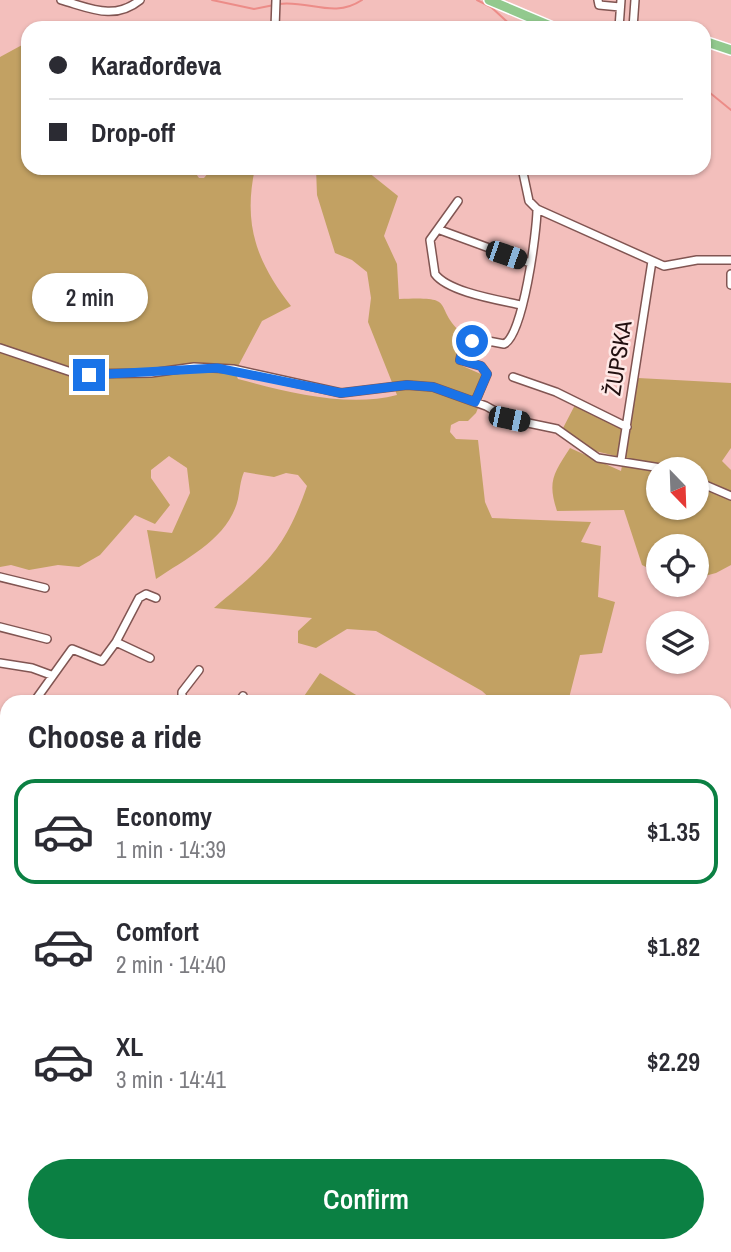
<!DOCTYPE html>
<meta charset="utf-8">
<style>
body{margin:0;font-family:"Archivo Narrow",sans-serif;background:#f7f7f7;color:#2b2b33;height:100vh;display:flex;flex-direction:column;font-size:26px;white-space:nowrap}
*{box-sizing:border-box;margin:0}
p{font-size:23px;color:#7c7c81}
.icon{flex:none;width:38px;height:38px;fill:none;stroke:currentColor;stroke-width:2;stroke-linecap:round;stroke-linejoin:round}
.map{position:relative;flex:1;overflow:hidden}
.panel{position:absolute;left:0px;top:695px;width:732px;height:558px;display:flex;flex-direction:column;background:#fff;border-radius:21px 21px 0 0;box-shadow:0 2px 5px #0004}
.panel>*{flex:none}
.top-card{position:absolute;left:21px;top:21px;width:690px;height:154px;border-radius:21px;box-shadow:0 2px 5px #0004;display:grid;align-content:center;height:154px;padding:0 28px;background:#fff}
.needle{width:46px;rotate:157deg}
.fabs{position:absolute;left:646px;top:457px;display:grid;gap:14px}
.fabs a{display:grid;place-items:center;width:63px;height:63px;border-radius:50%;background:#fff;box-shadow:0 2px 5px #0004;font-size:35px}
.end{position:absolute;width:32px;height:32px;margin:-16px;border:9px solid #1a73e8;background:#fff;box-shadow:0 0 0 4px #fff}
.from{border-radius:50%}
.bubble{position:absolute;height:49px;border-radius:24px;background:#fff;box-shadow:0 2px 5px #0004;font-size:23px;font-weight:600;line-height:49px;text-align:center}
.car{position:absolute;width:21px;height:42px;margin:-21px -10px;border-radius:9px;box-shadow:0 0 5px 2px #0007;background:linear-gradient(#222 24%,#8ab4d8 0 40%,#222 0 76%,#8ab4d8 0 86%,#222 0)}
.top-card b{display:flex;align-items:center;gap:24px;height:66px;font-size:26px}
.top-card b+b{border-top:2px solid #e1e1e2}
.top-card i{width:18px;height:18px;background:#2b2b33}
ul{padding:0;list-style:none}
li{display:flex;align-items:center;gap:21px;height:105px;margin:0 14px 10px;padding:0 14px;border:4px solid transparent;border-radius:21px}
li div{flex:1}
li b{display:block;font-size:26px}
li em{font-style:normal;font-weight:600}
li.on{border-color:#0b8043}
li>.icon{width:63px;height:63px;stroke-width:1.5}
h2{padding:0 28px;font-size:32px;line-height:84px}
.button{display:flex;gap:14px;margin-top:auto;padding:14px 28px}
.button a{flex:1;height:80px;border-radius:42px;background:#0b8043;color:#fff;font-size:28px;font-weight:600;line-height:80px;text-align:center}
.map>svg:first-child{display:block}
.green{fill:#c2a163;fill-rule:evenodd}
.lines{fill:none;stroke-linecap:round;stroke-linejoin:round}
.stream{stroke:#ec8c88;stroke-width:2}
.minor-casing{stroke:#815552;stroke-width:10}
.major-casing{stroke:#fff;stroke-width:12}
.minor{stroke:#fff;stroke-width:7}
.major{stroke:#92c98e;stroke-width:9}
.route{stroke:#1a73e8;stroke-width:9}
.labels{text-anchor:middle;stroke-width:5;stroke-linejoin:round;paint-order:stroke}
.street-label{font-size:23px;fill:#231111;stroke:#ffe9e7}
</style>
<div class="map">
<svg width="731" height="1252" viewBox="0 0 731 1252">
<rect width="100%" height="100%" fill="#f3bfbc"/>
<!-- green -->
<path class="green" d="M 22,45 L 28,47 L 28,168 L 192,168 L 199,178 L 204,178 L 212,168 L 255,168 C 243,224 256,261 291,306 L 262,321 L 235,372 L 238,379 C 288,392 347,408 397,395 L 368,322 L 371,298 L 367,272 L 352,260 L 335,253 L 317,195 L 316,168 L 363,168 L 398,196 L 384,236 L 397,264 L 399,299 C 462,296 429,306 465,336 L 458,364 L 490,378 L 476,413 L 468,421 L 459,421 L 451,425 L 450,432 L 456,439 L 478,440 L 485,502 L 492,518 L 591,522 L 581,542 L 601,546 L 598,597 L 615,602 L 602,653 L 580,655 L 568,702 L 494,702 L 482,691 L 376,631 L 347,629 L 316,648 L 298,643 L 298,631 L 312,618 L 214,608 C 265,565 284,552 307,486 L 298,475 L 286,473 L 274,477 L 244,472 C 240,482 240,489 238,499 C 229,538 187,558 156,579 L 147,530 L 172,533 L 190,493 L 187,468 L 169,456 L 151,470 L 151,478 L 170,505 L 155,524 L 135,515 L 100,555 L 79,567 L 58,565 L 29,570 L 11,565 L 0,567 L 0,57 Z
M 638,378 L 731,383 L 731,448 L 722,461 L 731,470 L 731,565 L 716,573 L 697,578 L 696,546 L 658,546 L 658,573 L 642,565 L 624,510 L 557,511 C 547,481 554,473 570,448 L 621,471 ZM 658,469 L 696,469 L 696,508 L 658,508 Z
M 576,403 L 625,427 L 620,457 L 591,450 L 562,430 Z
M 320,673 L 366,701 L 365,702 L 300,702 Z"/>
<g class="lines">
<!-- stream -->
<path class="stream" d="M 212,0 L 254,9 L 274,5
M 477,0 L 491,7 L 514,28
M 279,4 C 309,0 334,19 362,0
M 704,88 L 731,110
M 724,976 L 731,978"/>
<!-- minor casing -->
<g class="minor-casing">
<path id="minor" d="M 61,0 C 90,8 114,21 140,0
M 598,0 L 599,5 L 620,7
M 275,28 L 276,0
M 619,28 L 621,0
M 633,28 L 635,0
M 458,201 L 430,240 L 435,274 C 448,292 499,300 521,305
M 537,209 L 664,266 L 697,260 L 731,260
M 440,230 L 530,263
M 731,274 L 731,285
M 0,348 L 77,374 L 151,373 L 194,367 L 233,369 L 341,393 L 407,385 L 433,387 L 486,406 L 509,419 L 557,429 L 598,458 L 667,469
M 513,377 L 556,392 L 627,427
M 475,402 L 487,374 L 481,366 L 460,360 L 464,344 L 483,340 L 504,344 C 523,337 537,231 537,209 L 529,201 L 522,168
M 621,460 L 652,261
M 696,481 L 731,496
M 0,577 L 45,588
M 0,627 L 47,639
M 116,642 L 139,598 L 146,594 L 156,598
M 0,663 L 32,668 L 51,675
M 34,702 L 72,649 L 102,661 L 116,642 L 150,658
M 182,702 L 182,692 L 199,670
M 239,702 L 243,696
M 7,726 L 4,734 L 7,753
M 0,816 L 7,817
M 0,872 L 7,848
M 0,1007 L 7,1013
M 729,1080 L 731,1071
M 0,1094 L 7,1096
M 0,1170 L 7,1179
M 198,1246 L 198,1252
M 19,1252 L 19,1246
M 358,1252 L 361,1246
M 576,1252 L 576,1246
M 625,1252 L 626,1246"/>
</g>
<!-- major casing -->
<g class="major-casing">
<path id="major" d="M 489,0 L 555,28
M 704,41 L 731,50"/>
</g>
<!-- minor -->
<use href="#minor" class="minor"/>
<!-- major -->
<use href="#major" class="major"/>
</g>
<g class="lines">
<!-- route -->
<path class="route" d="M 89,375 L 217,368 L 341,393 L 407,385 L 433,387 L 475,402 L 487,374 L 481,366 L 460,360 L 464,344 L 472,341"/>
</g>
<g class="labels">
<!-- street labels -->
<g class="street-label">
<text transform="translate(618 358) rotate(-81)" y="8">ŽUPSKA</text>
</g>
</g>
</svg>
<div class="fabs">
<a><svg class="needle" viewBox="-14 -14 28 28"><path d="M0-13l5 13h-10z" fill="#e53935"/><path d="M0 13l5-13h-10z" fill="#7c7c81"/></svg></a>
<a><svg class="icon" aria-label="locate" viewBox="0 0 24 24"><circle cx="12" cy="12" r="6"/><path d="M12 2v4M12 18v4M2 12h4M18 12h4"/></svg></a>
<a><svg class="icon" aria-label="layers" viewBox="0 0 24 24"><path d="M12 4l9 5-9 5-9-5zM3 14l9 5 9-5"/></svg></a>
</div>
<i class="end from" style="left:472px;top:341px"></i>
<i class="end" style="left:89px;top:375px"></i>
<div class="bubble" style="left:32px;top:273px;width:116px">2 min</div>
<i class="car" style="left:506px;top:255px;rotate:109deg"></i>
<i class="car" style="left:509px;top:419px;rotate:102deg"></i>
<div class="top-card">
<b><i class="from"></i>Karađorđeva</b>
<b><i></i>Drop-off</b>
</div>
<section class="panel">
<h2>Choose a ride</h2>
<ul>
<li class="on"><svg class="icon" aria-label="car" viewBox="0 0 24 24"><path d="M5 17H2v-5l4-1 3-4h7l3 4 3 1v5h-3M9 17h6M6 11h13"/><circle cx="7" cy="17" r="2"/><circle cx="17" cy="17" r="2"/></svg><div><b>Economy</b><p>1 min · 14:39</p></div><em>$1.35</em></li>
<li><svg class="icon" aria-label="car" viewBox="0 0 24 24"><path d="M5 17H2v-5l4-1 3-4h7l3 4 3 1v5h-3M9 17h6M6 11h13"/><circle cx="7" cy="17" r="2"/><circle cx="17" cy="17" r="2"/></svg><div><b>Comfort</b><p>2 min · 14:40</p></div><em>$1.82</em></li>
<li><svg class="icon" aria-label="car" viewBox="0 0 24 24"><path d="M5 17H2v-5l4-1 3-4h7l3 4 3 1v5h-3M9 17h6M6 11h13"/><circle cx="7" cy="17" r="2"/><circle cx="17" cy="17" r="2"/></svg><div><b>XL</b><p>3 min · 14:41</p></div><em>$2.29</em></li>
</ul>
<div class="button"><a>Confirm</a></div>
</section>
</div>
